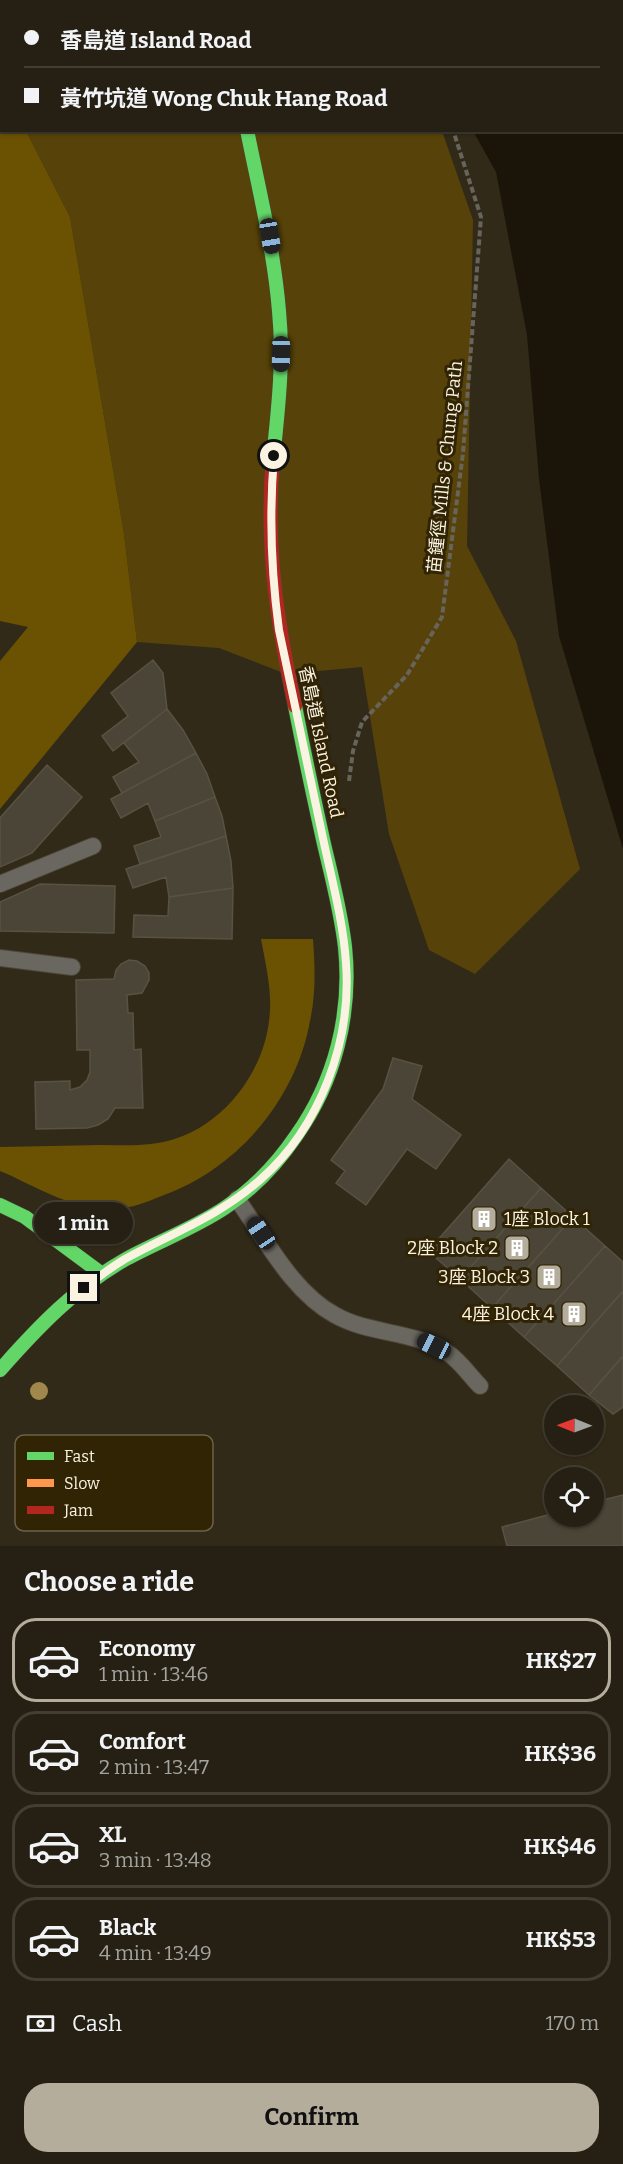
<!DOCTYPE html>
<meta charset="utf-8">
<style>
body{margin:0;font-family:Bitter,"Noto Sans TC",serif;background:#2d281c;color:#f1f3f6;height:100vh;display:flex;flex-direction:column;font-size:22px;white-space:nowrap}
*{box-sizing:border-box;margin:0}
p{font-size:20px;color:#a3a3a0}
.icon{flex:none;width:33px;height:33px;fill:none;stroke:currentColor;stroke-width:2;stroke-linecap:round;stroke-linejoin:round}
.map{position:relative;height:1546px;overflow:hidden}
.sheet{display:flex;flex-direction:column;background:#252013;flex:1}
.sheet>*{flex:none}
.banner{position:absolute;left:0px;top:0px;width:624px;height:132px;box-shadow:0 2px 4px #0004,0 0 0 2px #423e33;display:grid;align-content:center;height:132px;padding:0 24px;background:#252013}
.needle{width:39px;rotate:271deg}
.controls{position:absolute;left:544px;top:1395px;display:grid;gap:12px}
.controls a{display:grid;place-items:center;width:60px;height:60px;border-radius:50%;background:#252013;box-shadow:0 2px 4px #0004,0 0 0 2px #423e33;font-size:30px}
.end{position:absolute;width:27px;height:27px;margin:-14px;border:8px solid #fbf3e2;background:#111;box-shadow:0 0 0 3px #111}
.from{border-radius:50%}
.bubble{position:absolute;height:42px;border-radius:21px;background:#252013;box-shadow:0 2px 4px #0004,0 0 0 2px #423e33;font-size:20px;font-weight:700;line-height:42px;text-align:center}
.car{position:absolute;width:18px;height:36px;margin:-18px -9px;border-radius:8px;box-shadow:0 0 4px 2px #0007;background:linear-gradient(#222 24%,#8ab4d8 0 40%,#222 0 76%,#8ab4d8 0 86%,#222 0)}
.banner b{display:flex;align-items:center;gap:21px;height:57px;font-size:22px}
.banner b+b{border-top:2px solid #423e33}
.banner i{width:15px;height:15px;background:#f1f3f6}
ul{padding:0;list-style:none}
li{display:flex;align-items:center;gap:18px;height:84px;margin:0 12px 9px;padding:0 12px;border:3px solid #423e33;border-radius:24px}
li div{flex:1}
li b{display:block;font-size:22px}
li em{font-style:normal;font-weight:700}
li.current{border-color:#b4ad9c}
li>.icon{width:54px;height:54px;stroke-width:1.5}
h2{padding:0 24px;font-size:27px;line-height:72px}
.pay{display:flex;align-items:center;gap:15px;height:66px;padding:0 24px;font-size:22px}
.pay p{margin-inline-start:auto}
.action{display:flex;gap:12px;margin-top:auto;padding:12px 24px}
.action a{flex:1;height:69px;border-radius:24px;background:#b4ad9c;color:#111;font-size:24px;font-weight:700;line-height:69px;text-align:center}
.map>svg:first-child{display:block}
.green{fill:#574309}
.forest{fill:#6b5203}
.water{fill:#1b1509}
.building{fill:#4b4537;stroke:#585243;stroke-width:1.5}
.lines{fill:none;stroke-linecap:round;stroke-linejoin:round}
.lane-casing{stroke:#4c4537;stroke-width:18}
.fast-casing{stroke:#4c4537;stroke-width:15}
.slow-casing{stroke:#4c4537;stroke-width:15}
.jam-casing{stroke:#4c4537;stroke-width:15}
.path{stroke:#67645c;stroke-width:4;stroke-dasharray:6 3;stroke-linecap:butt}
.lane{stroke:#6a6660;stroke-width:16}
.fast{stroke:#63d668;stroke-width:14}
.slow{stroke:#ff974d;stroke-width:14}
.jam{stroke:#b3261e;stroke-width:14}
.tree{fill:#a0874b}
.route{stroke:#fbf3e2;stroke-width:8}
.labels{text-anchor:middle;stroke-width:6;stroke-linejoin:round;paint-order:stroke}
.street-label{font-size:18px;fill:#fbf3e2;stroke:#302404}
.poi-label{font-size:18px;fill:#fbf3e2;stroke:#302404;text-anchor:end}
.key{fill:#302404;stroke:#6d6247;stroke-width:1.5}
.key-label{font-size:16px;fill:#fbf3e2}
</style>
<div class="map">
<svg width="623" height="1546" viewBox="0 0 623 1546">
<rect width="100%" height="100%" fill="#312a19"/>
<!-- green -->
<path class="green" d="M 0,0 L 374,0 L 374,1 L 2,2 L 1,86 Z
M 26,131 L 442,131 L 473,220 L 467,546 L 516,641 L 580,869 L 475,974 L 429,950 L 389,834 L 362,667 L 286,674 L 219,648 L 137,642 L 124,534 L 70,217 Z"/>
<!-- forest -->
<path class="forest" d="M 0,85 L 2,130 L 26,131 L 70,217 L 124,534 L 137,642 L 0,809 L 0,661 L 28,627 L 0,621 Z
M 261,939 L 313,939 C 315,967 316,994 310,1021 C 296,1099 238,1168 164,1195 C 147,1202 130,1209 111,1209 C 71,1210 36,1186 0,1171 L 0,1147 C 34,1146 67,1146 101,1145 C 117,1145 135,1146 151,1144 C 213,1138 262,1080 269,1021 C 273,994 266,966 261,939 Z"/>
<!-- water -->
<path class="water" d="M 440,0 L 623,0 L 623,849 L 559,636 L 539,479 L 527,335 L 496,172 L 473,131 L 622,130 L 622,2 Z"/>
<!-- building -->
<path class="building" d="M 153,660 L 163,673 L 167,709 L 113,751 L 102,736 L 128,716 L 111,693 Z
M 167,709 L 183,730 L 196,753 L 122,793 L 113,777 L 139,762 L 124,743 Z
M 196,753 L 207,774 L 215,797 L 155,821 L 148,803 L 121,818 L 111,799 Z
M 47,765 L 82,797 L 32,853 L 0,867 L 0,818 Z
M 215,797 L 222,816 L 226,836 L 140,864 L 134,846 L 161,837 L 155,821 Z
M 226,836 L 231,861 L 233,888 L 169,897 L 166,877 L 133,888 L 126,869 Z
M 40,884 L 115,886 L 114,933 L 0,931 L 0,902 Z
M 233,888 L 232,939 L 133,937 L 134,915 L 168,916 L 169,897 Z
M 129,960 L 137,961 L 145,966 L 149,973 L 149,980 L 142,993 L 127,995 L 128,1013 L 133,1013 L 134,1050 L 141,1049 L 143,1108 L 115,1108 L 108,1119 L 98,1125 L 87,1128 L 36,1129 L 35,1082 L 70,1081 L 70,1090 L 80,1087 L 87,1080 L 90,1072 L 90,1050 L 77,1050 L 76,980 L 114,979 L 116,970 L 121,964 Z
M 393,1058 L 422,1066 L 412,1099 L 461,1135 L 436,1169 L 407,1149 L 366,1205 L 336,1183 L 345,1171 L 331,1160 L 383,1089 Z
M 509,1159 L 541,1188 L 460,1279 L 428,1251 Z
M 541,1188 L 573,1217 L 492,1308 L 460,1279 Z
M 573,1217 L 605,1246 L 524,1337 L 492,1308 Z
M 605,1246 L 623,1262 L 623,1291 L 557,1366 L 524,1337 Z
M 623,1291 L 623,1356 L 589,1395 L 557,1366 Z
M 623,1356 L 623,1407 L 613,1414 L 589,1395 Z
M 623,1495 L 623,1546 L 507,1546 L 502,1527 L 555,1513 L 555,1516 L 594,1516 L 594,1502 Z"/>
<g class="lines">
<!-- lane casing -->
<g class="lane-casing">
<path id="lane" d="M 0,884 L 93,846
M 0,958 L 72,967
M 237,1199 C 265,1238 292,1292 335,1315 C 370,1335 413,1330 448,1353 C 460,1361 470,1376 480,1386"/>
</g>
<!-- fast casing -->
<g class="fast-casing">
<path id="fast" d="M 247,130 C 259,190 274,250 279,311 C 284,361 278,410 273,459
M 0,1205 L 25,1217 L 102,1274
M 0,1370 C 37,1328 76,1287 126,1259 C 159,1241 195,1228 226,1207 C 254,1188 277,1164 296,1136 C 335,1081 352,1014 345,947 C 341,912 332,878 324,844 C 314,799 304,752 295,706"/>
</g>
<!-- slow casing -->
<g class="slow-casing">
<path id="slow" d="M 253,2 L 254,0"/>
</g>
<!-- jam casing -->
<g class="jam-casing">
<path id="jam" d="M 273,459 C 265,545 277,622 295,706"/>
</g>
<!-- path -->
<path class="path" d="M 433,0 L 434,2
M 349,781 L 353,751 L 362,722 L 407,675 L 442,617 L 463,453 L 481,217 L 453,130"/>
<!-- lane -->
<use href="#lane" class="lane"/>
<!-- fast -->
<use href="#fast" class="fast"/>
<!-- slow -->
<use href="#slow" class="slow"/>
<!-- jam -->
<use href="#jam" class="jam"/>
</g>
<!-- trees -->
<circle class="tree" cx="39" cy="1391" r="9"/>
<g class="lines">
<!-- route -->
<path class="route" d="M 84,1288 C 97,1278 110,1268 125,1259 C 172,1233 220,1216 261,1179 C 320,1127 352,1041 346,963 C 343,918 330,873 321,829 C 307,763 293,696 279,630 C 271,571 269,515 274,456"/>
</g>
<!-- icons -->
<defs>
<g id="building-square" transform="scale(1.35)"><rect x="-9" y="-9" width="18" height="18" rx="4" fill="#b4ad9c" stroke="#302404"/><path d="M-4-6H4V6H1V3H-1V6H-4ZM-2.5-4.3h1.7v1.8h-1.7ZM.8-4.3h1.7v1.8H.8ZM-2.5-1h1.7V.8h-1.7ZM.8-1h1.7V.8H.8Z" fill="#fff"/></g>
</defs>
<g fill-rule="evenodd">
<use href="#building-square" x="484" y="1219"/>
<use href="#building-square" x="517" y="1248"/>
<use href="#building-square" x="549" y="1277"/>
<use href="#building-square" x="574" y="1314"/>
</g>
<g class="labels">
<!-- street labels -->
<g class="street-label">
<text transform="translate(445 467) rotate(-84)" y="6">苗鍾徑 Mills &amp; Chung Path</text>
<text transform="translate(321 742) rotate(78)" y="6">香島道 Island Road</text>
</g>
<!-- poi labels -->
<g class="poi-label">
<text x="504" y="1225" text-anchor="start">1座 Block 1</text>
<text x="498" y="1254">2座 Block 2</text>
<text x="530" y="1283">3座 Block 3</text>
<text x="554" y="1320">4座 Block 4</text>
</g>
</g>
<!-- legend -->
<rect x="15" y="1435" width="198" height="96" rx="9" class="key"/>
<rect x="27" y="1452" width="27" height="8" fill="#63d668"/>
<rect x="27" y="1479" width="27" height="8" fill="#ff974d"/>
<rect x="27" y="1506" width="27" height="8" fill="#b3261e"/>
<g class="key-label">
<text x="64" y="1462">Fast</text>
<text x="64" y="1489">Slow</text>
<text x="64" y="1516">Jam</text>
</g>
</svg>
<div class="controls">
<a><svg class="needle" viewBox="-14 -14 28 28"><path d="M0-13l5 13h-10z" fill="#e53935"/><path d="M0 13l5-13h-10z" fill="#a3a3a0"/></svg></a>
<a><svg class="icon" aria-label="locate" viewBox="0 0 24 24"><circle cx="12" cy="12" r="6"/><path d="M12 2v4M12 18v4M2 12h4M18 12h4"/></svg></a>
</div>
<i class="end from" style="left:274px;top:456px"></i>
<i class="end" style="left:84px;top:1288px"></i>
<div class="bubble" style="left:34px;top:1202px;width:99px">1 min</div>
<i class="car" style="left:270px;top:236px;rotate:171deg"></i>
<i class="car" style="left:281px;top:354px;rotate:181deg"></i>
<i class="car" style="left:261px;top:1233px;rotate:326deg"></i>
<i class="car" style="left:434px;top:1346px;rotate:296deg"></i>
<div class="banner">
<b><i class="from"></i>香島道 Island Road</b>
<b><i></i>黃竹坑道 Wong Chuk Hang Road</b>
</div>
</div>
<section class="sheet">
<h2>Choose a ride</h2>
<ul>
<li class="current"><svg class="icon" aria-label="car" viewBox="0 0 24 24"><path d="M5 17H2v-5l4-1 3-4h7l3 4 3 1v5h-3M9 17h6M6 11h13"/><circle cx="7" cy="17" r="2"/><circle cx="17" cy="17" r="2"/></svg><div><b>Economy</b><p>1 min · 13:46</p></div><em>HK$27</em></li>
<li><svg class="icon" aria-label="car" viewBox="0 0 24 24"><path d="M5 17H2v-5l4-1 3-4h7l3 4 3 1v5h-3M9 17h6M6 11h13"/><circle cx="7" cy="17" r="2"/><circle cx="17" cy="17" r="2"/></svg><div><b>Comfort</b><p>2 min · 13:47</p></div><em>HK$36</em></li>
<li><svg class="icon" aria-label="car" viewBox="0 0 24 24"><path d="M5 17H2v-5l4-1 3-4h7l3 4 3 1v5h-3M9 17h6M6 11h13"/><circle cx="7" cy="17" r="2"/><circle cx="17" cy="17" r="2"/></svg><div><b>XL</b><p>3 min · 13:48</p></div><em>HK$46</em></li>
<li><svg class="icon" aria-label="car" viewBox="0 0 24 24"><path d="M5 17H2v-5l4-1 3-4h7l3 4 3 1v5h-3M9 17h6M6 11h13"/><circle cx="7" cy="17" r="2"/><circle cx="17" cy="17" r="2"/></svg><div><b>Black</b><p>4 min · 13:49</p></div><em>HK$53</em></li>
</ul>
<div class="pay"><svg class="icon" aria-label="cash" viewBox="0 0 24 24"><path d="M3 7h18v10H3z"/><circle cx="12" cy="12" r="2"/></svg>Cash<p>170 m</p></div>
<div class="action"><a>Confirm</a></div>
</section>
